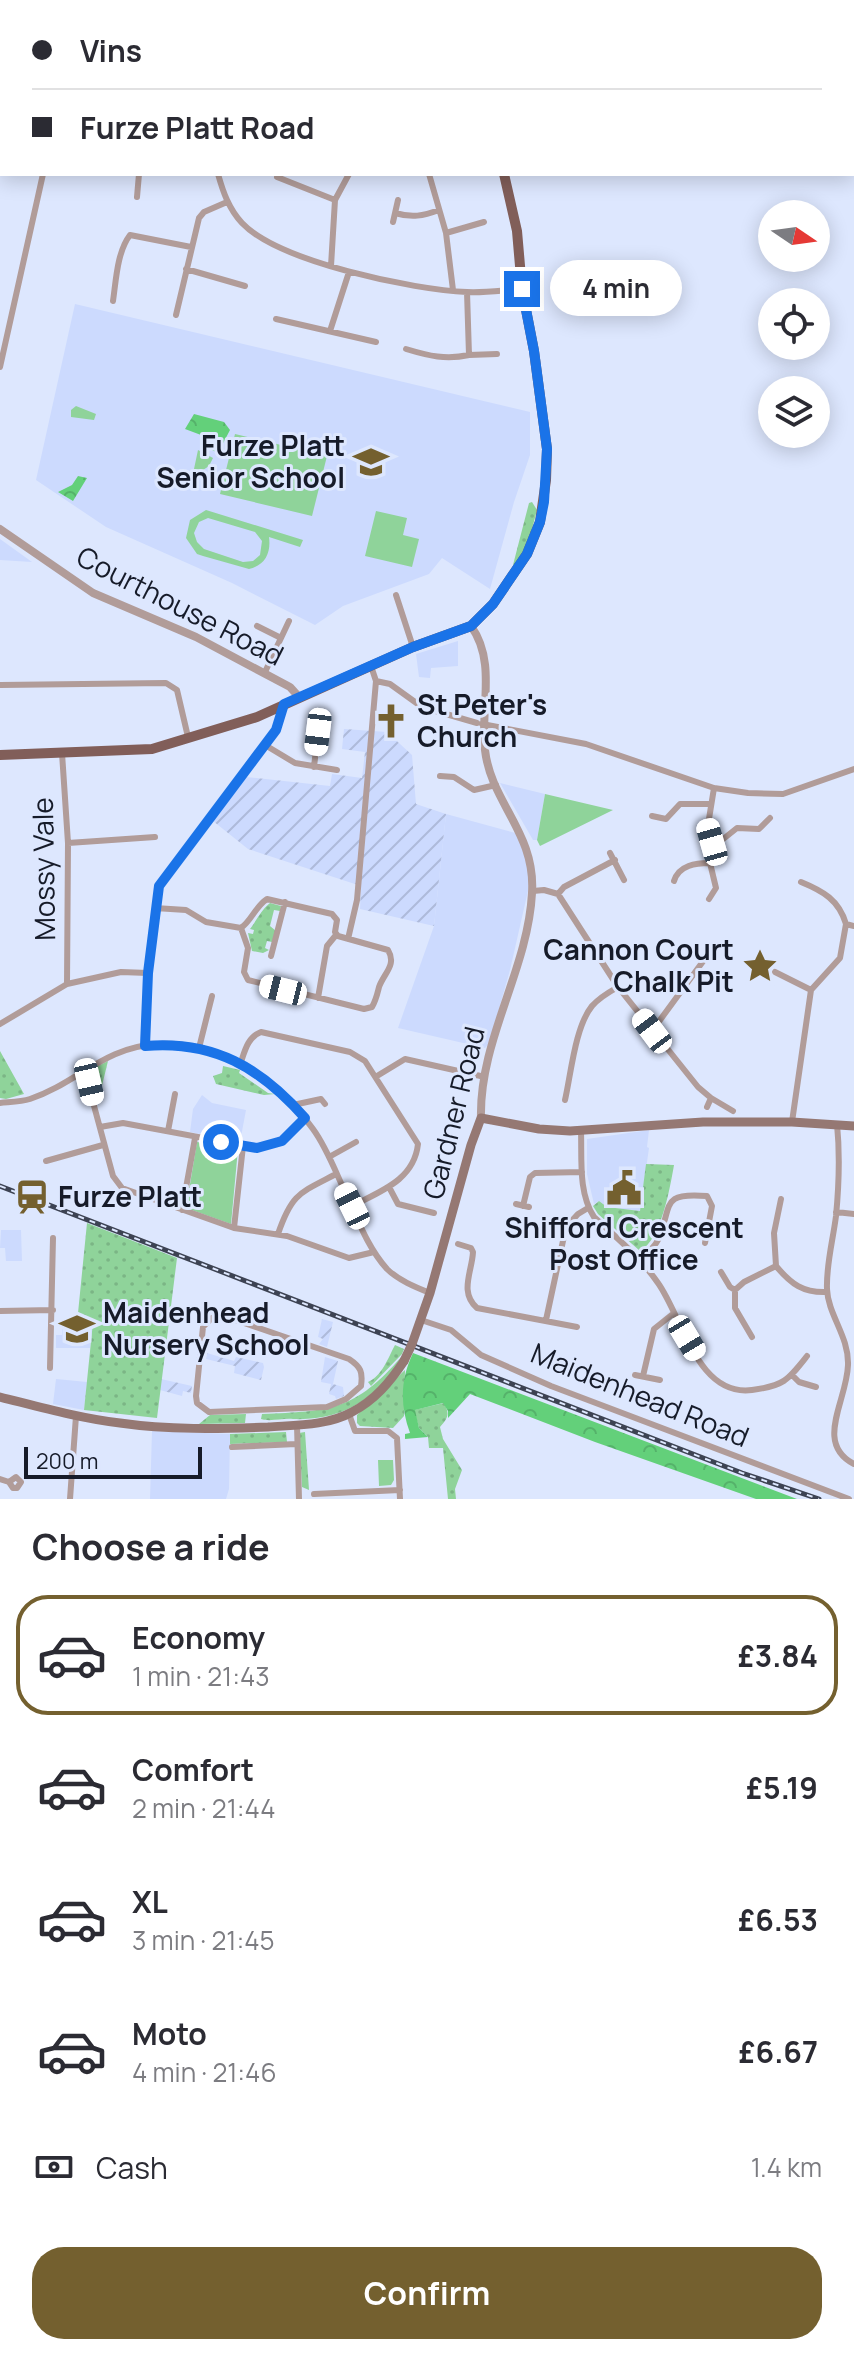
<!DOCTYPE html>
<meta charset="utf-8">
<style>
body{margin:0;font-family:Manrope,sans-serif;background:#f7f7f7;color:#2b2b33;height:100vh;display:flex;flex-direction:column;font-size:30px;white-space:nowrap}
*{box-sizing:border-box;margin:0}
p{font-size:26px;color:#7c7c81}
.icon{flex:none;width:44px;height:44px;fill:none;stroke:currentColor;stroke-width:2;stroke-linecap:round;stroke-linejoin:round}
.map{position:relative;height:1499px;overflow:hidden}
.side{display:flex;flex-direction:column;background:#fff;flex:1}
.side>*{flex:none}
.banner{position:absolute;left:0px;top:0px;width:854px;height:176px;box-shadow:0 4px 20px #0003;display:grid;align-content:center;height:176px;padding:0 32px;background:#fff}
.needle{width:52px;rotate:103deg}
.tools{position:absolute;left:758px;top:200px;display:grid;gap:16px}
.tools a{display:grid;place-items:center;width:72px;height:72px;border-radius:50%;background:#fff;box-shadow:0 4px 20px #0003;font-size:40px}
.scale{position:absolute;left:24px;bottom:20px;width:178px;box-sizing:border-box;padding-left:8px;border:4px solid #161b29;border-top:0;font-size:22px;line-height:28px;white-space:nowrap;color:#161b29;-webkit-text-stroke:6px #dde7fe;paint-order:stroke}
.end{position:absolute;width:36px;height:36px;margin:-18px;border:10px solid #1a73e8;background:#fff;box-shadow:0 0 0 4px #fff}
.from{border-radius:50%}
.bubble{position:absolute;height:56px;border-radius:28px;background:#fff;box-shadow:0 4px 20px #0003;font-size:26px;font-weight:700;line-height:56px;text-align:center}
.car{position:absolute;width:24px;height:48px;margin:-24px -12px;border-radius:10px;box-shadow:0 0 6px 2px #0007;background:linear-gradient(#fff 24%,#345 0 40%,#fff 0 76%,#345 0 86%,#fff 0)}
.banner b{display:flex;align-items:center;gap:28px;height:76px;font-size:30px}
.banner b+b{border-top:2px solid #e1e1e2}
.banner i{width:20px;height:20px;background:#2b2b33}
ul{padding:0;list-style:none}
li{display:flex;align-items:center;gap:24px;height:120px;margin:0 16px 12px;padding:0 16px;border:4px solid transparent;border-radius:32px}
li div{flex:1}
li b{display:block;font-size:30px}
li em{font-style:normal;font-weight:700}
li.selected{border-color:#74602f}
li>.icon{width:72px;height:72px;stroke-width:1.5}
h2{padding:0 32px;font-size:36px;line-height:96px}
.pay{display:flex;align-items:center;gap:20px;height:88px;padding:0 32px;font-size:30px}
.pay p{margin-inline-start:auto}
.primary-button{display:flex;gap:16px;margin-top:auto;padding:16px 32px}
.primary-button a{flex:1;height:92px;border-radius:32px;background:#74602f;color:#fff;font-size:32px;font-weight:700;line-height:92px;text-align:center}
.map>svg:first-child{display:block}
.built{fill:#ccdafe}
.industrial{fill:url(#industrial-furrows)}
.grass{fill:url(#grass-dots)}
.forest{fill:url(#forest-crowns)}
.park{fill:#8fd39a;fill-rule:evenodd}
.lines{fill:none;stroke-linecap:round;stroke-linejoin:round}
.minor{stroke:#b19c99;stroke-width:6}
.tertiary{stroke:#b19c99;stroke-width:8}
.secondary{stroke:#957873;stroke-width:9}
.primary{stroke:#815e59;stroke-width:10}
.rail-casing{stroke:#3d4353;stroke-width:5}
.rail{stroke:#dde7fe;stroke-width:2;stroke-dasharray:6;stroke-linecap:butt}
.secondary-bridge{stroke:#957873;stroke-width:9}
.route{stroke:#1a73e8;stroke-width:10}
.labels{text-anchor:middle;stroke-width:6;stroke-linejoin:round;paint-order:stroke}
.poi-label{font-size:28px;font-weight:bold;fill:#161b29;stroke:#dde7fe;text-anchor:start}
.street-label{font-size:28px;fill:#161b29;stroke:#dde7fe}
</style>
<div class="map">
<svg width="854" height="1499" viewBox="0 0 854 1499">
<defs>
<pattern id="industrial-furrows" width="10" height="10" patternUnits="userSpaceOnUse" patternTransform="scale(2)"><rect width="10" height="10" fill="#ccdafe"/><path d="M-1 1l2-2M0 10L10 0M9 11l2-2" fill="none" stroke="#aebada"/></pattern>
<pattern id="grass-dots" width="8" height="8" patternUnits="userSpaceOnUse" patternTransform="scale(2)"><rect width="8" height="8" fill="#8fd39a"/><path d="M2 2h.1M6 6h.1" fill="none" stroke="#7bb585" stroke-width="1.8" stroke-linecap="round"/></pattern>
<pattern id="forest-crowns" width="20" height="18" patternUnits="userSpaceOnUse" patternTransform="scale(2)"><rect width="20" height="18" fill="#63d07a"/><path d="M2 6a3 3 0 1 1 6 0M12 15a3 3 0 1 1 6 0" fill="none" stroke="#55b26a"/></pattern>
</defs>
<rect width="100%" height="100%" fill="#dde7fe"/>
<!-- built -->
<path class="built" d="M 75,304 L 530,412 L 530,455 L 514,502 L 490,589 L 442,558 L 429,574 L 343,606 L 315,625 L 232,583 L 106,527 L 36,480 Z
M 0,539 L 32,562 L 0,560 Z
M 458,641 L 458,666 L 431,668 L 430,678 L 419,677 L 416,654 Z
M 500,783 L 545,794 L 537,840 L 533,840 Z
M 446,814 L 515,833 L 523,847 L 530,882 L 510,970 L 489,1044 L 485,1048 L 398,1028 L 434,926 Z
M 202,1095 L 212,1103 L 246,1110 L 240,1142 L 190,1132 L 193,1109 Z
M 649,1130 L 647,1147 L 649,1148 L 640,1211 L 607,1207 L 599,1201 L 594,1204 L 587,1174 L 587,1139 Z
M 1,1230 L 21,1230 L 22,1261 L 6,1261 L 5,1248 L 0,1248 Z
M 93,1322 L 90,1348 L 56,1348 L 56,1335 L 62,1335 L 62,1323 Z
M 56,1379 L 87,1382 L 84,1410 L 53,1404 Z
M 152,1431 L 230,1434 L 229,1489 L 226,1499 L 150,1499 Z"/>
<!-- industrial -->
<path class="industrial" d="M 344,729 L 387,732 L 412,755 L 416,804 L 446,814 L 434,926 L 360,909 L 361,886 L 248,849 L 213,821 L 246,777 L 330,786 L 332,774 L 362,778 L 365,752 L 342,749 Z
M 322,1319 L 333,1322 L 327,1347 L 319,1344 L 323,1339 L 318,1337 Z
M 207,1353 L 234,1361 L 236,1357 L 263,1363 L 264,1367 L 261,1380 L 234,1373 L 235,1366 L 206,1359 Z
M 325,1357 L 338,1361 L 333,1384 L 343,1387 L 344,1396 L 336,1399 L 335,1396 L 329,1394 L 331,1384 L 321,1382 Z
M 161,1379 L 192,1386 L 191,1393 L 183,1391 L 182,1396 L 160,1390 Z"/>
<!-- grass -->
<path class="grass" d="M 532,502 L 537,510 L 531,533 L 518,563 L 513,565 L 529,503 Z
M 270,903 L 281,906 L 280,911 L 274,910 L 270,926 L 276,931 L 272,942 L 267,941 L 265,948 L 269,950 L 263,953 L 252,951 L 248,933 L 253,934 L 254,930 L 250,929 C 257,920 261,910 270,903 Z
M 0,1051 L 24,1094 L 6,1099 L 0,1098 Z
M 108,1061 L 98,1102 L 95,1084 L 99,1083 L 97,1076 L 93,1076 L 94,1068 Z
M 223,1066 L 240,1070 L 239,1073 L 268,1093 L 275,1094 L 264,1095 L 216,1084 L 213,1076 L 222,1073 Z
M 646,1164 L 674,1165 C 670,1188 661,1240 640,1251 L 598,1214 L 593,1206 L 599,1201 L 607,1207 L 640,1211 Z
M 87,1223 L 177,1258 L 157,1418 L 84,1410 L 93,1322 L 77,1323 Z
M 395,1345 L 404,1349 L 402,1354 L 371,1386 L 368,1382 C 382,1376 388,1358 395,1345 Z
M 402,1356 C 377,1399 343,1421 293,1419 C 282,1418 270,1422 261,1419 L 262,1414 C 330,1411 355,1411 402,1356 Z
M 405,1370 L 404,1416 L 393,1428 L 360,1426 L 357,1423 L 357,1415 Z
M 444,1403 C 450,1414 448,1418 440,1427 L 443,1439 L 462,1470 L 455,1489 L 456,1499 L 448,1499 L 443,1448 L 429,1448 L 428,1437 L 419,1428 L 414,1410 Z
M 246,1414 L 245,1423 L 199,1424 L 210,1415 Z
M 286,1432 L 287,1442 L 230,1444 L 230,1434 Z
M 305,1432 L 309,1490 L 302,1487 L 299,1433 Z"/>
<!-- forest -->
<path class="forest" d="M 194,414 L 224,422 L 230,430 L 218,453 L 206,447 L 209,438 L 185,429 Z
M 78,476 L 87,478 L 73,501 L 58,492 L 72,485 Z
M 413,1353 L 797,1499 L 756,1499 L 595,1442 L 470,1394 L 448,1418 L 448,1411 L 443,1403 L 415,1410 L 419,1428 L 428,1437 L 405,1439 L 405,1434 L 410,1433 C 400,1406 400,1380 413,1353 Z"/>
<!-- park -->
<path class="park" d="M 0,0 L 57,2 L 2,2 L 0,85 Z
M 76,406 L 96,414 L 94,420 L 71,417 L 71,410 Z
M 235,434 L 327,456 L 312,516 L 220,494 Z
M 198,450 L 213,458 L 209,466 L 200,472 L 194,469 Z
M 206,510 L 303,540 L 300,547 L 269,537 C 271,552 266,565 249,569 L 203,556 L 197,554 L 186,538 L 190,520 ZM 208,518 L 255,532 L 262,541 L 260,555 L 253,561 L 243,562 L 204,549 L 197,542 L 194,533 L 199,522 Z
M 376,511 L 407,518 L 403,535 L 419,539 L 412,567 L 365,556 Z
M 545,794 L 613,810 L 540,846 L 537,840 Z
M 197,1142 L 238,1149 L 231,1224 L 186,1208 Z
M 378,1460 L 393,1460 L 394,1480 L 391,1485 L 379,1486 Z"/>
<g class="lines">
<!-- minor -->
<path class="minor" d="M 59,0 L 60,2
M 294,0 L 295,2
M 422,0 L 422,2
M 146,2 L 147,0
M 193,2 L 194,0
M 218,174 C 223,192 229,209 242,223 C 279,262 414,290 467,292 C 485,293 504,290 522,289
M 429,174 L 446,233 L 453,290
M 277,177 L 335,200
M 137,197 L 139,174
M 395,213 C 412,218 423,216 439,210
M 393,222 L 398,200
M 446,233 L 484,222
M 331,266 L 335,200 L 349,174
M 186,269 L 245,286
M 113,301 C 116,281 117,252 130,235 L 191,247
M 176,315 L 199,218 L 204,212 L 227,202
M 276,319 L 376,342
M 330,331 L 349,272
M 406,349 C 429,356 446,360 469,355 L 467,292
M 469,355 L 497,354
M 0,367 L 43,174
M 396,595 L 413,647
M 257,626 L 281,638
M 265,672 L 289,621
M 376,681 L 390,684 L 422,707 L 477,723
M 0,685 L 166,683 L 177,690 L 188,737
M 482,724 L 586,744 L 714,788 L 748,793 L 783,794 L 854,769
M 265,745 L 295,763 L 337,770
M 62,753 L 68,843 L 67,984
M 314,767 L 318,732
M 440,776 L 454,777 L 474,790 L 496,785
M 652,816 L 666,819 L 680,804 L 710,804
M 712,842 L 722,840 L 737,828 L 759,829 L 770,818
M 68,843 L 155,837
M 610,853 L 624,880
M 674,881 C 679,865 696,863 710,863
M 801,882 C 823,891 839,900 846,924 L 854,926
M 533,891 L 544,890 L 558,894 L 618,987 L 698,1087 L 711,1098
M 558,894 L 564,887 L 615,860
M 267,899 L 332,914 L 337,920 L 335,932 L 338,936 L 388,950 C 397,965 384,973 379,987 C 377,995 376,1000 372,1007 L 364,1009 L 248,980 L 244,972 L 248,948 L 241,928 C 252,920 255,907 267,899 Z
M 709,899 L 716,888 L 710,863 L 712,842 L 708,825 L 714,788
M 155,908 L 186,910 L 206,922 L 241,928
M 348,939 L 357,900 L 376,681 L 371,666
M 271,956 L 285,902
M 775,972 L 811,990
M 318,998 L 327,946 L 336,935
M 0,1024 L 67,984 L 121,972 L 148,973
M 652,1031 L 704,960
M 145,1046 L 148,973 L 159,886 L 276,730 L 284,704
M 199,1048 L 212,996
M 241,1062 C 245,1050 248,1037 261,1032 L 350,1052 L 365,1061 L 418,1144 C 414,1180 381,1191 352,1206
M 84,1069 L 113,1176 L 122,1188 L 234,1228 L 287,1236 L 349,1258 L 374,1252
M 377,1076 L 405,1059 L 485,1077
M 565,1100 C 571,1074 575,1027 592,1006 C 599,998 609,992 618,987
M 0,1103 C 10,1102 21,1102 30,1099 C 78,1083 103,1047 158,1044 C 222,1041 277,1079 313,1129 C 327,1148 336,1173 346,1194 C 358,1220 368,1248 387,1269 C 398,1280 415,1287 430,1293
M 293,1105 L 321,1099 L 325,1104
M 707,1107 L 711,1098 L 733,1111
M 792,1122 L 811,990 L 840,958 L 846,924
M 837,1124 C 840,1154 839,1185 836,1216 C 833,1240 826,1265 827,1289 C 828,1315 849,1336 848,1365 C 847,1401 814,1443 854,1464
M 100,1127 L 123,1123 L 257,1148 L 282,1141 L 305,1118
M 168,1131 L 175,1094
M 581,1131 C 582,1158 578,1193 594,1217 C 617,1238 640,1257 658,1283 C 683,1318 697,1397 752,1390 C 784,1386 788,1380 807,1356
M 329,1157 L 356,1142
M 46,1161 L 103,1145
M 389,1187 L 398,1204 L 434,1213
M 781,1199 L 774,1233 L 776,1266 C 791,1284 803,1293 827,1292
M 516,1204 L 529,1207
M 523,1206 L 530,1177 L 535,1173 L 582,1172
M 182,1210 L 195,1138
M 836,1212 L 854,1214
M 234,1228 L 243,1146
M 278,1234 C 292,1193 300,1193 336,1174
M 458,1244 L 471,1248 L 473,1252 C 472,1272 459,1292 477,1308 L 577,1327
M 640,1260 C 646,1254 654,1248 658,1240 C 673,1206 659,1192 707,1196 L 712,1206 L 705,1243
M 721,1272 L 730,1287 L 735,1290 L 735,1308 L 752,1337
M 735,1290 L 744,1282 L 776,1266
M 0,1311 L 53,1310
M 224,1316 L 349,1359 C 361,1367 363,1372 361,1386 L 346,1399 L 327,1407 L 209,1412 L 197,1403 L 196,1396 L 203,1327 L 212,1318 Z
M 421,1320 L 451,1330 L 481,1355 L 551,1386 L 849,1499
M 546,1320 L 566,1227 L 578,1214 L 588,1208
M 50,1368 L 53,1238
M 635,1375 L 660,1380
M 792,1375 L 799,1382 L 816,1387
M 643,1376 L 654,1329 L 674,1313
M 349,1414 L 355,1431 L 388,1431 L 397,1438 L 400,1499
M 297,1425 L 299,1499
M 232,1447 L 296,1444
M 0,1479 L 9,1482 L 13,1488 L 17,1488 L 21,1482 L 16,1477 L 9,1482
M 314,1494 L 400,1490
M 70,1499 L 76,1416"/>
<!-- tertiary -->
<path class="tertiary" d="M 0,529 L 93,593 L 196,637 L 290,687 L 299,697
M 471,626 C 497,662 480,709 485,750 C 491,803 536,833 532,893 C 528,970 479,1040 481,1118"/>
<!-- secondary -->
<path class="secondary" d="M 412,1344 L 430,1293 L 471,1145 L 481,1118 L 539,1129 L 570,1131 L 703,1122 L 792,1122 L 854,1126
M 0,1397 C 40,1407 79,1418 120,1423 C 168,1430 219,1429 268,1427 C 295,1425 327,1426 352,1412 C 375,1400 390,1382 404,1361"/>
<!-- primary -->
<path class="primary" d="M 466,0 L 467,2
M 0,755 L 152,749 L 257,717 L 413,647 L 471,626 L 493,604 L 527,554 L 540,522 L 546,480 L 547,449 L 534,351 L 522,289 L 517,231 L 504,174"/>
<!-- rail casing -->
<g class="rail-casing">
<path id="rail" d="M 0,1186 L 742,1473 L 819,1499"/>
</g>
<!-- rail -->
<use href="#rail" class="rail"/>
<!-- secondary-bridge -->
<path class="secondary-bridge" d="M 404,1361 L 412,1344"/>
</g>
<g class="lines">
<!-- route -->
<path class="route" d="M 221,1142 L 257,1148 L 282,1141 L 305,1118 C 261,1068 214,1040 145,1046 L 148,973 L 159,886 L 276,730 L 284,704 L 413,647 L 471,626 L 493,604 L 527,554 L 540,522 L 544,502 L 547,449 L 534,351 L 522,289"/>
</g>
<!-- icons -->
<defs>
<g id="school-bare" transform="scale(2.76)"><path d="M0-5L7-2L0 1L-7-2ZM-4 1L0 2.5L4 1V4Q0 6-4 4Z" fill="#74602f" stroke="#dde7fe" stroke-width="2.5" paint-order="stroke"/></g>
<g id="church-bare" transform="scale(2.76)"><path d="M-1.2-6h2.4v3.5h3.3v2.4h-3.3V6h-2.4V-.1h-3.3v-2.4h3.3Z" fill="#74602f" stroke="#dde7fe" stroke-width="2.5" paint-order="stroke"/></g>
<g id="sight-bare" transform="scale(2.76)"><path d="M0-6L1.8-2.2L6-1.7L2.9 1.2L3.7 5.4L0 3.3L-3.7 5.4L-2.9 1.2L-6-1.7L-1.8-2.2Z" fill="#74602f" stroke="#dde7fe" stroke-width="2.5" paint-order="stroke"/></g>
<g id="civic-bare" transform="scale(2.76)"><path d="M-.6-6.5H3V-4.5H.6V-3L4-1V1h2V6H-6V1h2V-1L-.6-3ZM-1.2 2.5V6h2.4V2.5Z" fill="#74602f" stroke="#dde7fe" stroke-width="2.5" paint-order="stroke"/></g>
<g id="station-bare" transform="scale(2.76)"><path d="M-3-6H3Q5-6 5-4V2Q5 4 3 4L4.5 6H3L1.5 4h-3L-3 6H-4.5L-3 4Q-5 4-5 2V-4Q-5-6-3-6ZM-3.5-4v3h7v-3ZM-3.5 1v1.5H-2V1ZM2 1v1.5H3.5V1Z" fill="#74602f" stroke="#dde7fe" stroke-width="2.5" paint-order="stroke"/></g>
</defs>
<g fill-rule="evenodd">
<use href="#school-bare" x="371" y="462"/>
<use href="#church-bare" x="391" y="721"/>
<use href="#sight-bare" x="760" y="966"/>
<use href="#civic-bare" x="624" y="1188"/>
<use href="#station-bare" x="32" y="1197"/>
<use href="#school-bare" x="77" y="1329"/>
</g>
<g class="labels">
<!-- poi labels -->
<g class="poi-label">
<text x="345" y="456" text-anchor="end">Furze Platt<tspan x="345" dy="32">Senior School</tspan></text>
<text x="417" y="715">St Peter's<tspan x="417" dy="32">Church</tspan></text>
<text x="734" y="960" text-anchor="end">Cannon Court<tspan x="734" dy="32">Chalk Pit</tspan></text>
<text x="58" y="1207">Furze Platt</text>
<text x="624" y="1238" text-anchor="middle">Shifford Crescent<tspan x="624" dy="32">Post Office</tspan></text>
<text x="103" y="1323">Maidenhead<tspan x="103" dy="32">Nursery School</tspan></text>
</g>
<!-- street labels -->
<g class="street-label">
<text transform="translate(180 606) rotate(27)" y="10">Courthouse Road</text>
<text transform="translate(44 869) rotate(-91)" y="10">Mossy Vale</text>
<text transform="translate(454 1113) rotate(-76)" y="10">Gardner Road</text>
<text transform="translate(640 1395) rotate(22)" y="10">Maidenhead Road</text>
</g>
</g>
</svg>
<div class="tools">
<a><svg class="needle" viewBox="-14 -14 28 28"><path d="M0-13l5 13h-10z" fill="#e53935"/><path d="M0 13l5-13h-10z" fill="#7c7c81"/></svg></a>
<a><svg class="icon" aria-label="locate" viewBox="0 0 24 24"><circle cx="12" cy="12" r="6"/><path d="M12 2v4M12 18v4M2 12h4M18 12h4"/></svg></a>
<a><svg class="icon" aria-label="layers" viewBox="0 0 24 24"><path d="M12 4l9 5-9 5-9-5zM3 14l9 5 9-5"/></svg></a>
</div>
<div class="scale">200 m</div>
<i class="end from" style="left:221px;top:1142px"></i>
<i class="end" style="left:522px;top:289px"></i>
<div class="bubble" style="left:550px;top:260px;width:132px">4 min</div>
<i class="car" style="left:318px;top:732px;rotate:187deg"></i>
<i class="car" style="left:712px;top:842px;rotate:344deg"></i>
<i class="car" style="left:283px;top:990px;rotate:284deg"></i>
<i class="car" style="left:652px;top:1031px;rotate:323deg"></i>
<i class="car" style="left:89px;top:1082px;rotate:167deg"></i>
<i class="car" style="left:352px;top:1206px;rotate:334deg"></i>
<i class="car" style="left:687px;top:1338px;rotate:149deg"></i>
<div class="banner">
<b><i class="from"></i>Vins</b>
<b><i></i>Furze Platt Road</b>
</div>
</div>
<section class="side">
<h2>Choose a ride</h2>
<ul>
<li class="selected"><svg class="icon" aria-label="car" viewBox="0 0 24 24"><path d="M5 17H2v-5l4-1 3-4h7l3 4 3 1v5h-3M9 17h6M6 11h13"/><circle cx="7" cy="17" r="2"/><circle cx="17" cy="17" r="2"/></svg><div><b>Economy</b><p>1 min · 21:43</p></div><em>£3.84</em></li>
<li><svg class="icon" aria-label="car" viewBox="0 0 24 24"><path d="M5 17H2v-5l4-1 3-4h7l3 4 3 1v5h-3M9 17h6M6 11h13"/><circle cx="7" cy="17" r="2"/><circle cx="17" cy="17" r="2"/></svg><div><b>Comfort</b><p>2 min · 21:44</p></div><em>£5.19</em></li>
<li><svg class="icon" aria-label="car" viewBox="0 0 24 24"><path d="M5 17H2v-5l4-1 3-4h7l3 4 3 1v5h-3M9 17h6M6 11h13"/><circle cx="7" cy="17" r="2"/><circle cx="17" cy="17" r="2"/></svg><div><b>XL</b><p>3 min · 21:45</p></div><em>£6.53</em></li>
<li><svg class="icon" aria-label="car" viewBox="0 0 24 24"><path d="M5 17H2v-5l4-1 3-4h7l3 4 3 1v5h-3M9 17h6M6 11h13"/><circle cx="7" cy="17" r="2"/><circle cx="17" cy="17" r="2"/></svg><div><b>Moto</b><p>4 min · 21:46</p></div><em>£6.67</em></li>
</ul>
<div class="pay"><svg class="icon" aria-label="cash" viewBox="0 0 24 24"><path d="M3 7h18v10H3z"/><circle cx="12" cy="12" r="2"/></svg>Cash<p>1.4 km</p></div>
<div class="primary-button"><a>Confirm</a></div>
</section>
